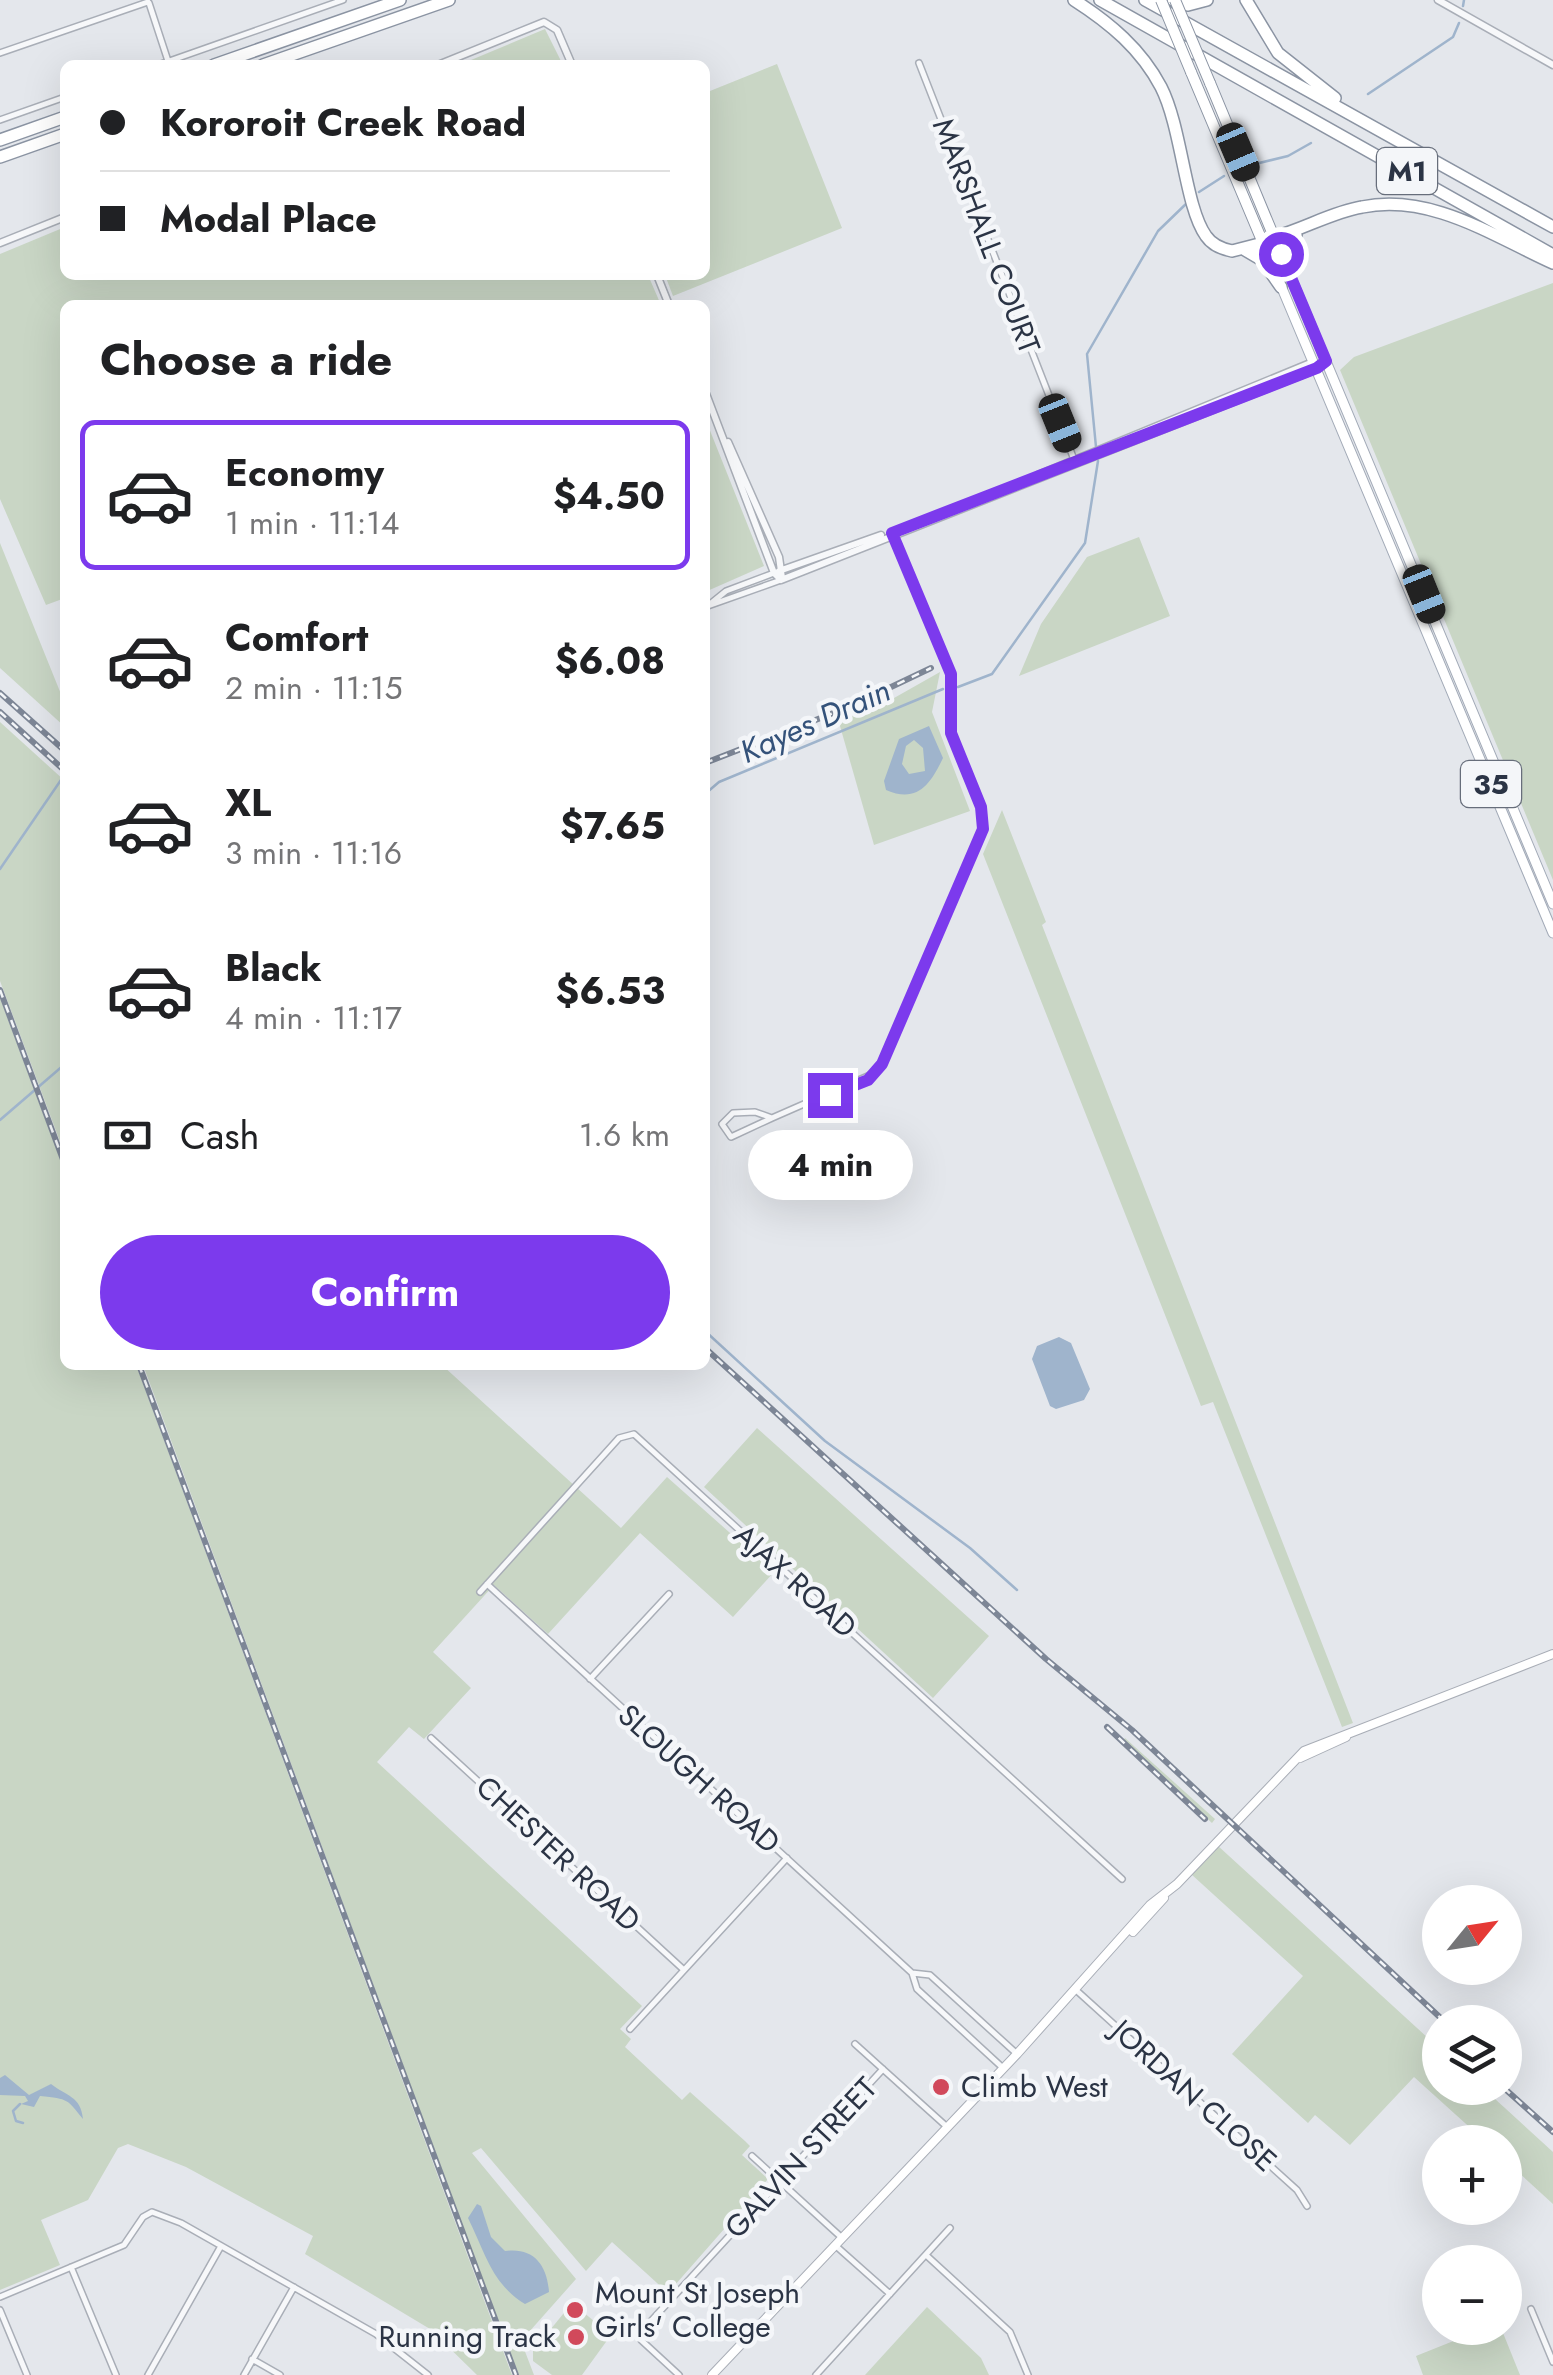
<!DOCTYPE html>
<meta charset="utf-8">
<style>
body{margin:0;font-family:Jost,sans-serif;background:#f6f6f6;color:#202124;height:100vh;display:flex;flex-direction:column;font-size:38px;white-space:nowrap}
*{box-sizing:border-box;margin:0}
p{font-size:32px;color:#757577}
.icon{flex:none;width:55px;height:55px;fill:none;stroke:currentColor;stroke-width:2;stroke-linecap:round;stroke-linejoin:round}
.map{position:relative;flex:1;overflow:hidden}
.drawer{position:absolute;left:60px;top:300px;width:650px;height:1070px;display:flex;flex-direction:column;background:#fff;border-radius:15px;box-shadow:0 10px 40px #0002}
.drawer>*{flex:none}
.top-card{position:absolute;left:60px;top:60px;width:650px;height:220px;border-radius:15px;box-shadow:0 10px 40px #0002;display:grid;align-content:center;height:220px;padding:0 40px;background:#fff}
.needle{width:65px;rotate:60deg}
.tools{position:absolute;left:1422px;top:1885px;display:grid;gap:20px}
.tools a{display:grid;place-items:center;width:100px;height:100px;border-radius:50%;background:#fff;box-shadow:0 10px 40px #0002;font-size:50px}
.end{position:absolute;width:45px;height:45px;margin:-22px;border:12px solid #7c3aed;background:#fff;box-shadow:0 0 0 5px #fff}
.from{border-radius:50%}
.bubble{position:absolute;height:70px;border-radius:35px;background:#fff;box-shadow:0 10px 40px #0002;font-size:32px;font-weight:700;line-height:70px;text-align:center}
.car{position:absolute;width:30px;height:60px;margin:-30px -15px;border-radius:12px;box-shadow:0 0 8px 2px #0007;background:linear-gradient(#222 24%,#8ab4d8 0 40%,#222 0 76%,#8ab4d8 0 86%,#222 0)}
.top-card b{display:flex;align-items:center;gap:35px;height:95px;font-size:38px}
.top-card b+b{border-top:2px solid #e0e0e0}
.top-card i{width:25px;height:25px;background:#202124}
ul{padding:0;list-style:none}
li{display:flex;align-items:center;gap:30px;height:150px;margin:0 20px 15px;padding:0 20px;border:5px solid transparent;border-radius:15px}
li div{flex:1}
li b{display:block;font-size:38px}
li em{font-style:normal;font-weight:700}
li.selected{border-color:#7c3aed}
li>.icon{width:90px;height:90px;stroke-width:1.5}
h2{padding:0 40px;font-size:45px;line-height:120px}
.pay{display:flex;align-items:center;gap:25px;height:110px;padding:0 40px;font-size:38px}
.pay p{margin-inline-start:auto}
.action{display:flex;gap:20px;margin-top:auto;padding:20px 40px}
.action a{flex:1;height:115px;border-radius:60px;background:#7c3aed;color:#fff;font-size:40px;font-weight:700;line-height:115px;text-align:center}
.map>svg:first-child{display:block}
.green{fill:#c9d6c5}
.water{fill:#9fb4cc;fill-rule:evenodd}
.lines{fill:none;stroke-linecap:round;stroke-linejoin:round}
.stream{stroke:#9fb4cc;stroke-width:2.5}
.minor-casing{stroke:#a9aeb7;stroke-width:8}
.tertiary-casing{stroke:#a9aeb7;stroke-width:9}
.secondary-casing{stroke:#a9aeb7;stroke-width:10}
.primary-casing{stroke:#a3abb8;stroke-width:11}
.trunk-casing{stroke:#8b94a3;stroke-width:12}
.motorway-casing{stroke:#8b94a3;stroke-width:14}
.minor{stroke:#f7f8fa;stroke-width:5}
.tertiary{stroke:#f7f8fa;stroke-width:6}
.secondary{stroke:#fff;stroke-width:8}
.primary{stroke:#fff;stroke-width:9}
.trunk{stroke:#fff;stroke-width:10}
.motorway{stroke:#fff;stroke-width:11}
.rail-casing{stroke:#7d8696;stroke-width:6}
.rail{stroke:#f4f6f9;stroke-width:2.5;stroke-dasharray:8;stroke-linecap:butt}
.trunk-bridge-casing{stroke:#8b94a3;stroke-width:12;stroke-linecap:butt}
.trunk-bridge{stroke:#fff;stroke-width:10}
.route{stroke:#7c3aed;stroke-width:12}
.poi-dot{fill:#d1495b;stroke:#f4f6f9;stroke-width:4}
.labels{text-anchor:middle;stroke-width:9;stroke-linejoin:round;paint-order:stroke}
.shield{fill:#f4f6f9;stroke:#676e7b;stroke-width:2.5}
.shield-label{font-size:28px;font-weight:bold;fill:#2b3445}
.street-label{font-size:30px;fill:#2b3445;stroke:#f4f6f9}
.poi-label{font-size:30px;fill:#2b3445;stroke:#f4f6f9;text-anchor:start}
.water-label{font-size:32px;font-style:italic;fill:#34527a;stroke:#f4f6f9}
</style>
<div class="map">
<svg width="1553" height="2375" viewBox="0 0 1553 2375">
<rect width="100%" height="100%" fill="#e4e7ec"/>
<!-- green -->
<path class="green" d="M 545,29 L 563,65 L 459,65 Z
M 777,64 L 842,228 L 673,296 L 665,275 L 705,275 L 705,93 Z
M 65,227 L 65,275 L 648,275 L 661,305 L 65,305 L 65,598 L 46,605 L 0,499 L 0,254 Z
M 1553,283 L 1553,880 L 1340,370 L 1354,357 Z
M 705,418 L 764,566 L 705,592 Z
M 1139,537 L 1170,616 L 1019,676 L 1041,624 L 1087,557 Z
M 0,543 L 65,704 L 65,727 L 0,668 Z
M 940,672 L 932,712 L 970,811 L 874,845 L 838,719 L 887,702 Z
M 0,722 L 65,781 L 65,1155 L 0,981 Z
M 1002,810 L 1046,922 L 1042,925 L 1353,1723 L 1342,1727 L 1213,1402 L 1201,1406 L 983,854 Z
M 0,998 L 65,1172 L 65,1365 L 136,1365 L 512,2375 L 477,2375 L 430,2329 L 305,2254 L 313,2236 L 186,2167 L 128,2144 L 118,2148 L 88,2200 L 41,2220 L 60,2265 L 0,2290 Z
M 143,1365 L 442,1365 L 621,1528 L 667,1477 L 774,1572 L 733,1617 L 640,1533 L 548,1634 L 494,1585 L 433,1652 L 471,1688 L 424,1739 L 409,1727 L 377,1762 L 642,2006 L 620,2029 L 631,2039 L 625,2047 L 682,2100 L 690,2092 L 745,2141 L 750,2146 L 742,2155 L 768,2179 L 668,2293 L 612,2242 L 586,2271 L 481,2148 L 472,2153 L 576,2279 L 521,2341 L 534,2375 L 519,2375 L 516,2369 Z
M 757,1428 L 989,1636 L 933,1698 L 704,1487 Z
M 1125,1738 L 1215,1819 L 1212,1823 L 1123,1741 Z
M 1217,1845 L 1440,2049 L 1440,2088 L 1483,2088 L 1553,2152 L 1553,2204 L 1505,2160 L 1505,2142 L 1486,2142 L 1414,2077 L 1350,2145 L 1315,2115 L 1308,2123 L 1232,2054 L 1303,1976 L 1191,1874 Z
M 572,2303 L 611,2335 L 582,2375 L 552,2375 L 533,2361 L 533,2351 Z
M 927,2307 L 981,2358 L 989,2375 L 865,2375 Z
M 1486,2328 L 1501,2328 L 1520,2375 L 1423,2375 L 1416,2356 Z"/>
<!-- water -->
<path class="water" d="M 929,726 L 943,758 C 931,783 918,804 886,790 L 884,781 L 899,739 ZM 914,740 L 923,748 L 925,771 L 909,774 L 902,764 L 906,746 Z
M 1059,1337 L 1071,1343 L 1090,1389 L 1084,1400 L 1056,1409 L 1050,1406 L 1032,1359 L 1037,1346 Z
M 5,2075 L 29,2095 L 51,2084 C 66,2096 81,2096 83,2119 C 67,2099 69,2099 40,2096 L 34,2107 L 21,2104 L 28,2101 L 25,2096 L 0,2095 L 0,2078 Z
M 477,2204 L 481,2206 L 491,2237 L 505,2251 C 533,2247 547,2264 549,2292 L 525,2304 C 491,2283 486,2254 468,2218 Z"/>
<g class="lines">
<!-- stream -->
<path class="stream" d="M 1463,6 L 1464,0
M 1368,94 L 1453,37 L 1459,23
M 1251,165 L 1288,156 L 1311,143
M 1199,192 L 1224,176
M 1096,447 L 1087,354 L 1158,231 L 1188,202
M 958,687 L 992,674 L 1085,543 L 1098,461
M 705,794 L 719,782 L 943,689
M 0,869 L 63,777
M 0,1120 L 65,1064
M 705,1331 L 825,1441 L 970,1548 L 1017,1590
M 20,2104 L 13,2111 L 16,2121 L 23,2123"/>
<!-- minor casing -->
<g class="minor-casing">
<path id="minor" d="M 149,3 L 168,61
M 0,53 L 148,2
M 919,63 L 1075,462
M 158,65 L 343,0
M 0,120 L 65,97
M 710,604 L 726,591 L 774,573
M 705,607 L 781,580
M 772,1118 L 731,1137 L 722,1124 L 733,1113 L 755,1112 L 772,1118 L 877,1072 L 983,829 L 981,807 L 951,733 L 951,674 L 892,534
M 487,1584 L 912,1973 L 917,1989 L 1003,2068
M 480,1592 L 619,1438 L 634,1434 L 1122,1879
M 590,1679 L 669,1594
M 431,1738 L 684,1970
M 912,1973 L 930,1975 L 1017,2054
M 1076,1990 L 1297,2190 L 1307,2206
M 630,2029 L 787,1858
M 855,2044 L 946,2126
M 752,2156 L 841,2237
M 836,2246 L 890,2294
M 926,2255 L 1010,2332 L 1028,2375
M 71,2267 L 116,2375
M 0,2297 L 124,2245 L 143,2217 L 152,2212 L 181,2223 L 376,2334 L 428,2375
M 1531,2309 L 1553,2362
M 0,2310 L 27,2375
M 252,2359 L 280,2375
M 148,2375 L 221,2246
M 244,2375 L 294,2287
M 679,2375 L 641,2340 L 640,2333 L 883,2069
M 816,2375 L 950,2228"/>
</g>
<!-- tertiary casing -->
<g class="tertiary-casing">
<path id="tertiary" d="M 1438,0 L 1553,65
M 438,65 L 544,22 L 557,30 L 572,65
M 0,243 L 65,217
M 657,275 L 669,305
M 705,391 L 774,573 L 781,580
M 728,442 L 779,557 L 782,578
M 1038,475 L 1313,362
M 779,571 L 881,535
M 781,580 L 1317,369"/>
</g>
<!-- secondary casing -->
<g class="secondary-casing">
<path id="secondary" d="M 1300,1758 L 1346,1737
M 1177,1884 L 1304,1751 L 1553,1654
M 1133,1932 L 1164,1898
M 712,2375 L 1017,2054 L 1150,1905 L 1177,1884"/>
</g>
<!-- primary casing -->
<g class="primary-casing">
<path id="primary" d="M 1274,237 L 1553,904
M 1263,243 L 1553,933"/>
</g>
<!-- trunk casing -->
<g class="trunk-casing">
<path id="trunk" d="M 1191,72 L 1263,243 L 1274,237 L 1210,83"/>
</g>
<!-- motorway casing -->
<g class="motorway-casing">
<path id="motorway" d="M 1074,0 C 1110,23 1141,49 1161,87 C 1182,128 1185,207 1206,236 C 1212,245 1222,249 1232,251 L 1263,243
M 1100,0 L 1553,255
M 1145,0 L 1553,227
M 1173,0 L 1188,5 L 1207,0
M 1246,0 L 1278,53 L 1335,98
M 214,65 L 400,0
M 263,65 L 449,0
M 0,140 L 65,117
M 0,157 L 65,134
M 1274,237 C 1304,229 1332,212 1362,207 C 1431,193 1493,236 1553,263
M 1245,250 L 1262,260 L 1281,287
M 1281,253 L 1296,235"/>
</g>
<!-- minor -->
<use href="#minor" class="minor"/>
<!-- tertiary -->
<use href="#tertiary" class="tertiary"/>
<!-- secondary -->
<use href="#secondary" class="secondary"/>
<!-- primary -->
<use href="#primary" class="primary"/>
<!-- trunk -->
<use href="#trunk" class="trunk"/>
<!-- motorway -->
<use href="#motorway" class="motorway"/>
<!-- rail casing -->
<g class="rail-casing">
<path id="rail" d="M 0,693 L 65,751
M 0,712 L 65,771
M 705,763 L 849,707 L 931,668
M 0,990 L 65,1165
M 705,1348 L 1046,1659 L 1132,1730 L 1445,2022
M 139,1365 L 516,2375
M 1107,1727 L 1205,1819
M 1504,2088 L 1553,2132"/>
</g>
<!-- rail -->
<use href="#rail" class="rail"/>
<!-- trunk-bridge casing -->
<g class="trunk-bridge-casing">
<path id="trunk-bridge" d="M 1161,0 L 1191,72
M 1175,0 L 1210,83"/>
</g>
<!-- trunk-bridge -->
<use href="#trunk-bridge" class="trunk-bridge"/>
</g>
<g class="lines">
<!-- route -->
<path class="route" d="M 830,1095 L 868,1080 L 882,1064 L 983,829 L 981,807 L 951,733 L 951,674 L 892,533 L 1317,368 L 1326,361 L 1281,254"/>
</g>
<!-- markers -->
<g class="poi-dot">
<circle cx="941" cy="2087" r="10"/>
<circle cx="575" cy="2310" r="10"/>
<circle cx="576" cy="2337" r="10"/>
</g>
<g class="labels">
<!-- shield labels -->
<g class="shield">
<rect x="1377" y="148" width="60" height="46" rx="8"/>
<rect x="1461" y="761" width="60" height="46" rx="8"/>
</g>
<g class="shield-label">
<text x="1407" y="181">M1</text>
<text x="1491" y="794">35</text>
</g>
<!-- street labels -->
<g class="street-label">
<text transform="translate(986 236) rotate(69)" y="10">MARSHALL COURT</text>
<text transform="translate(795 1581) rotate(42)" y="10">AJAX ROAD</text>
<text transform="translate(699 1779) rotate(42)" y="10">SLOUGH ROAD</text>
<text transform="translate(558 1854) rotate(43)" y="10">CHESTER ROAD</text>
<text transform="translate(1194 2096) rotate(42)" y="10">JORDAN CLOSE</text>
<text transform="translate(801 2158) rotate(-47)" y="10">GALVIN STREET</text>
</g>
<!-- poi labels -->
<g class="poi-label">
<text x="961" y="2097">Climb West</text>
<text x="595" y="2303">Mount St Joseph<tspan x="595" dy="34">Girls' College</tspan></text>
<text x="556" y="2347" text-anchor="end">Running Track</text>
</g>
<!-- water labels -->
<g class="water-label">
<text transform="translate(815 721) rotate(-24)" y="11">Kayes Drain</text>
</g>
</g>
</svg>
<div class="tools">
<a><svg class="needle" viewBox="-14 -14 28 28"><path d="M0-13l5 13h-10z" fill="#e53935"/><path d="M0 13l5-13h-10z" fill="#757577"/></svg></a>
<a><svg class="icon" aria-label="layers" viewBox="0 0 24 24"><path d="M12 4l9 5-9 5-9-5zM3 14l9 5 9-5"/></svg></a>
<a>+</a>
<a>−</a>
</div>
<i class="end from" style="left:1281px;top:254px"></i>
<i class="end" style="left:830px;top:1095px"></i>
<div class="bubble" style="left:748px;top:1130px;width:165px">4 min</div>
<i class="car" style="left:1238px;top:152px;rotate:157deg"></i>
<i class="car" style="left:1060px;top:423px;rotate:158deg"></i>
<i class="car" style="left:1424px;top:594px;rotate:158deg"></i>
<div class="top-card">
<b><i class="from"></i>Kororoit Creek Road</b>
<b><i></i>Modal Place</b>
</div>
<section class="drawer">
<h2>Choose a ride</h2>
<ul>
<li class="selected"><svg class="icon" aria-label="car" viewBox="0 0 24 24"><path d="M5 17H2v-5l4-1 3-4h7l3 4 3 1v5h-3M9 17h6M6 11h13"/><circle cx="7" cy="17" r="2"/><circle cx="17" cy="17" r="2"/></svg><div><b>Economy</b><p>1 min · 11:14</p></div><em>$4.50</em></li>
<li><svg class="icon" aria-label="car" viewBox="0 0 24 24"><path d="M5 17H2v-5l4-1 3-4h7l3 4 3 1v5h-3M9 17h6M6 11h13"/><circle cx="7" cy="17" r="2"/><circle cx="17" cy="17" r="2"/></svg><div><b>Comfort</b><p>2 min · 11:15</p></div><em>$6.08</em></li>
<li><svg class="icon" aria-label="car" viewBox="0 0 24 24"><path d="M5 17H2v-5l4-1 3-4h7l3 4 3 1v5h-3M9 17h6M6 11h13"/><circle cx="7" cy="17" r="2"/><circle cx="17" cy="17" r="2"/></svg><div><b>XL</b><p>3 min · 11:16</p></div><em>$7.65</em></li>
<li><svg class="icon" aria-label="car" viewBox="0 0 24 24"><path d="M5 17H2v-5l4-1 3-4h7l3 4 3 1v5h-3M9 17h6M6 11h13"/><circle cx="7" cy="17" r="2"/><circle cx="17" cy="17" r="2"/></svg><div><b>Black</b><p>4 min · 11:17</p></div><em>$6.53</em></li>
</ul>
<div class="pay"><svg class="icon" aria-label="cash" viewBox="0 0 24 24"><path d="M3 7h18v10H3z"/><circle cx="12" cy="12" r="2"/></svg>Cash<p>1.6 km</p></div>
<div class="action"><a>Confirm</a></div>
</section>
</div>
